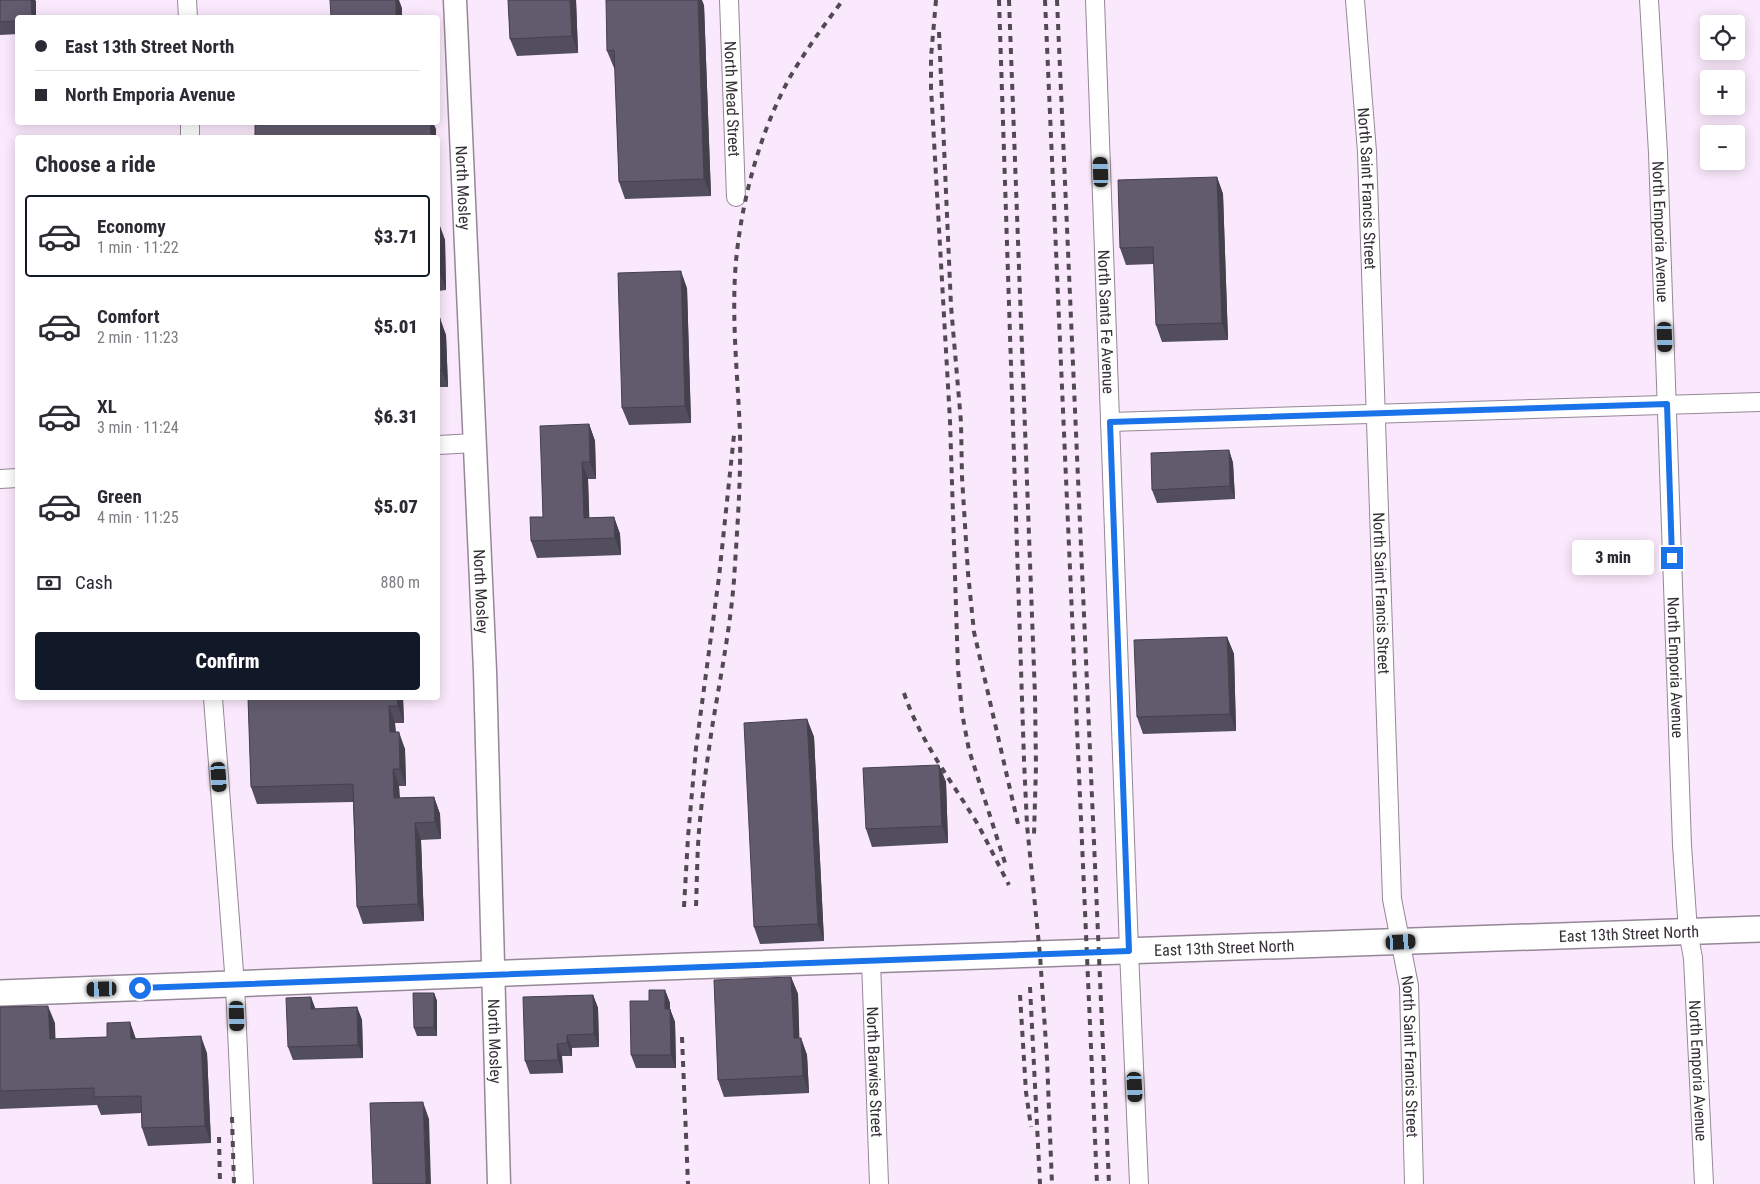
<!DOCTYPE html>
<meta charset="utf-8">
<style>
body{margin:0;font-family:"Roboto Condensed",sans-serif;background:#f7f7f7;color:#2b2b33;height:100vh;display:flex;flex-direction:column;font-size:19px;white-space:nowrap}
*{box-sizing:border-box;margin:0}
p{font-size:16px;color:#7c7c81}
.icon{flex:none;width:28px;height:28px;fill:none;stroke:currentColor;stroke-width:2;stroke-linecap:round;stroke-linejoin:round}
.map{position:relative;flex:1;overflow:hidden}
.drawer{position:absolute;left:15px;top:135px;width:425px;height:565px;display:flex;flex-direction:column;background:#fff;border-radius:5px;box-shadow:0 2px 12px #0003}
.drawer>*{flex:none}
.hud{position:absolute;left:15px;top:15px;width:425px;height:110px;border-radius:5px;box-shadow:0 2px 12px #0003;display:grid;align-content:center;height:110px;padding:0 20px;background:#fff}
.buttons{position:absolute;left:1700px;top:15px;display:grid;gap:10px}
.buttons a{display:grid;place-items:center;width:45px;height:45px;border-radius:5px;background:#fff;box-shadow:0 2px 12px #0003;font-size:25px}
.end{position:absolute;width:22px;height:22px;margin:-11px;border:6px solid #1a73e8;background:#fff;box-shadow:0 0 0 2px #fff}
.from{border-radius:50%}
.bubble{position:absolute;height:35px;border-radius:5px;background:#fff;box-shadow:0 2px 12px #0003;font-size:16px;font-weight:800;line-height:35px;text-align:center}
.car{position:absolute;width:15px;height:30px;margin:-15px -8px;border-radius:6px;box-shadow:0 0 4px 1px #0007;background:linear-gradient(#222 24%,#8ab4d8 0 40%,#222 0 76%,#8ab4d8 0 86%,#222 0)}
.hud b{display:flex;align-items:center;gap:18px;height:48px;font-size:19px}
.hud b+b{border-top:1px solid #e1e1e2}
.hud i{width:12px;height:12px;background:#2b2b33}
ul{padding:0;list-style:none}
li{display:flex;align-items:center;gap:15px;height:82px;margin:0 10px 8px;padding:0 10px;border:2px solid transparent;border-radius:5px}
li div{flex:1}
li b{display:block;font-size:19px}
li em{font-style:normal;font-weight:800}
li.active{border-color:#111827}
li>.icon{width:45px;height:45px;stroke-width:1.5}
h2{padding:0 20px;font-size:22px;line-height:60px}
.pay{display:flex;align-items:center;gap:12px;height:55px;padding:0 20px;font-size:19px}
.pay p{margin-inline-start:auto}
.primary-button{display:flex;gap:10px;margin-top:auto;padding:10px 20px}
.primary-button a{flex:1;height:58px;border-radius:5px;background:#111827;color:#fff;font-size:20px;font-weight:800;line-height:58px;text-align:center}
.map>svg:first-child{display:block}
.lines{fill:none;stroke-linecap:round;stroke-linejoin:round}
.minor-casing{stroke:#958797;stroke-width:20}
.tertiary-casing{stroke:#958797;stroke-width:25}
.secondary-casing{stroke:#958797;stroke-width:28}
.minor{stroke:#fff;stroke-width:18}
.tertiary{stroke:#fff;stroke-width:22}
.secondary{stroke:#fff;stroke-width:25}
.rail{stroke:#524a53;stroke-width:4;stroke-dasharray:6 6;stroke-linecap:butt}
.wall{fill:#534e5e}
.shaded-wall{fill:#44404c}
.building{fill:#615b6d;stroke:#44404c}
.route{stroke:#1a73e8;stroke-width:6}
.labels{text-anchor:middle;stroke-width:5;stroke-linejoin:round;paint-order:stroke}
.street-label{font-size:16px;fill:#342e35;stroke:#fae9fc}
</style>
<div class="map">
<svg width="1760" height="1184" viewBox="0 0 1760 1184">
<rect width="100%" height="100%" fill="#fae9fc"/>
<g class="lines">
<!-- minor casing -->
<g class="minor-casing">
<g id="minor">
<path d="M 187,0 L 188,18"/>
<path id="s1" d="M 729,0 L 736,197"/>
<path id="s2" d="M 1095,0 L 1129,951 L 1139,1184"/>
<path id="s3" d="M 1355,0 L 1367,152 L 1392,899 L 1409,986 L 1414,1184"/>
<path id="s4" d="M 1649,0 L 1658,153 L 1682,845 L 1688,931 L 1693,958 L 1704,1184"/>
<path d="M 190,122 L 190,138"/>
<path d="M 1110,422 L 1760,402"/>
<path d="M 438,445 L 475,443"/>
<path d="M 0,479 L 18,478"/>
<path d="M 213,698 L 235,985 L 244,1184"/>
<path id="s5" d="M 871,961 L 879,1184"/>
</g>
</g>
<!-- tertiary casing -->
<g class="tertiary-casing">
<g id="tertiary">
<path id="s6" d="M 455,0 L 485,671 L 499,1184"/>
</g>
</g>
<!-- secondary casing -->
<g class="secondary-casing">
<g id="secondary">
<path id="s7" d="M 0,993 L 689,966 L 1760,929"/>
</g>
</g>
<!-- minor -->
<use href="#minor" class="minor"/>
<!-- tertiary -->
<use href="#tertiary" class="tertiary"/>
<!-- secondary -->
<use href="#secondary" class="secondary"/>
<!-- rail -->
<path class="rail" d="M 936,0 L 931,57 L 931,88 L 950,421 L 958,669 L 962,713 L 969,750 L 1006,866
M 999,0 L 1024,760 L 1027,825 L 1040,955 L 1047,1059 L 1052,1184
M 1009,0 L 1035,696 L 1036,766 L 1034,835
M 1045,0 L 1097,1184
M 1057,0 L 1109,1184
M 939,32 L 951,306 L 961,422 L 962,477 L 968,573 L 974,632 L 1018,824
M 904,693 C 920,741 951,780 977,823 C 988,843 998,864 1009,885
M 696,906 C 697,881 697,855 699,831 C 702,796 707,762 712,728 C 720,679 730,630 734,580 C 737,531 741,483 740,434 C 738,377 731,318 736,261 C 742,198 760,132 790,77 C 806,50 824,25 843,0
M 684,907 L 688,837 L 696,748 L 719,577 L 734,435
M 1030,987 L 1040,1184
M 1020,995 L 1026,1092 L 1031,1127
M 682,1037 L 688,1184
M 232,1117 L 234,1184
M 219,1137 L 220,1184"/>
</g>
<!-- wall -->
<path class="wall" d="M 0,0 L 35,0 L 36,18 L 18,18 L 18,34 L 0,35 Z
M 508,0 L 576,0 L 578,53 L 517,56 L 510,39 Z
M 704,5 L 711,196 L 625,199 L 619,182 L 615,68 L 614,68 L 607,51 Z
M 1217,177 L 1223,194 L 1228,340 L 1162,342 L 1156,325 L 1154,264 L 1126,265 L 1120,248 Z
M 438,223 L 445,240 L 446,290 L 438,291 Z
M 687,288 L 691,423 L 629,425 L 622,408 Z
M 438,318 L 446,335 L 448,387 L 438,387 Z
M 589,424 L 595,441 L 596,479 L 588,479 L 589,518 L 614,517 L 620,534 L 621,555 L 537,558 L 531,541 L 543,517 Z
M 1229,450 L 1233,463 L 1235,499 L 1157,503 L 1152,490 Z
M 1227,637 L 1234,654 L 1236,731 L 1143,734 L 1137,717 Z
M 248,698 L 403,698 L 404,723 L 395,723 L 396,732 L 405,749 L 406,786 L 399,786 L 400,798 L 434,797 L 440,814 L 441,839 L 421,840 L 424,921 L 363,924 L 357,907 L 353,802 L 257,804 L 251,787 Z
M 807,719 L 814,737 L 824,941 L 760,944 L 754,927 Z
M 939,765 L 946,782 L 948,843 L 872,847 L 866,829 Z
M 791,977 L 798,994 L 799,1038 L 801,1038 L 807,1055 L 809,1093 L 724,1097 L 718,1080 Z
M 665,990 L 670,1003 L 670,1009 L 675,1022 L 676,1068 L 636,1068 L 631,1055 L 649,1001 Z
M 434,993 L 437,1001 L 437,1036 L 417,1036 L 414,1028 Z
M 593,995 L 598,1008 L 599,1047 L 572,1048 L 572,1056 L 562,1056 L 563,1073 L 530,1074 L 525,1061 Z
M 0,1007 L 55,1023 L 55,1039 L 107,1037 L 130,1022 L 136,1039 L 207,1053 L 211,1143 L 148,1146 L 142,1128 L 141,1113 L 101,1115 L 97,1105 L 0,1109 Z
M 357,1007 L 362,1020 L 363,1058 L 293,1060 L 288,1047 L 315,1009 Z"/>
<!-- shaded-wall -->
<path class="shaded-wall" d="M 31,0 L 35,0 L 36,1 L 36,18 L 32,18 Z
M 396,0 L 399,0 L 402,8 L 402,18 L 396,18 Z
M 570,0 L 576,0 L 578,53 L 572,36 Z
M 698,0 L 702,0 L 704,5 L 711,196 L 704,179 Z
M 430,122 L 433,122 L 436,129 L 436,138 L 431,138 Z
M 438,172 L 439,212 L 438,207 Z
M 1217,177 L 1223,194 L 1228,340 L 1222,323 Z
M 439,223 L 445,240 L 446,290 L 440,273 Z
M 681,271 L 687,288 L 691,423 L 685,406 Z
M 440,318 L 446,335 L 448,387 L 442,370 Z
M 589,424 L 595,441 L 596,479 L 590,462 Z
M 1229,450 L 1233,463 L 1235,499 L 1230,486 Z
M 582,462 L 588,479 L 590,535 L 584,518 Z
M 614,517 L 620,534 L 621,555 L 615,538 Z
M 1227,637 L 1234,654 L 1236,731 L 1230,714 Z
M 397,698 L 403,698 L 404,723 L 398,706 Z
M 389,706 L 395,723 L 396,749 L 390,732 Z
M 807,719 L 814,737 L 824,941 L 818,924 Z
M 399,732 L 405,749 L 406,786 L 400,769 Z
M 939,765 L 946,782 L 948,843 L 942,826 Z
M 393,769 L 399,786 L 400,815 L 394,798 Z
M 434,797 L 440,814 L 441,839 L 435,822 Z
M 415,823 L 421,840 L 424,921 L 418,904 Z
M 791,977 L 798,994 L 800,1055 L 794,1038 Z
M 665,990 L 670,1003 L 670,1022 L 665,1009 Z
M 434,993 L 437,1001 L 437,1036 L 434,1027 Z
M 593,995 L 598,1008 L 599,1047 L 594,1034 Z
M 311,997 L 316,1010 L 311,1009 Z
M 48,1006 L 55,1023 L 56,1056 L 50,1039 Z
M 357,1007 L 362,1020 L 363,1058 L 358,1045 Z
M 670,1009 L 675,1022 L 676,1068 L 671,1055 Z
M 130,1022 L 136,1040 L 131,1039 Z
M 567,1035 L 572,1048 L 572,1056 L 567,1043 Z
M 201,1036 L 207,1053 L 211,1143 L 205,1126 Z
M 801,1038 L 807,1055 L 809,1093 L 803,1076 Z
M 557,1044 L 562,1056 L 563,1073 L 558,1060 Z
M 423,1102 L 429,1119 L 431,1184 L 426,1184 Z"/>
<!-- building -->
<path class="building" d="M 0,0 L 31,0 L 32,18 L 18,18 L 18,21 L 0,22 Z
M 330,0 L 396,0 L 396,18 L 331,18 Z
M 508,0 L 570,0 L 572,36 L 510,39 Z
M 606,0 L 698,0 L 704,179 L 619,182 L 614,50 L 607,51 Z
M 325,122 L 430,122 L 431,138 L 255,138 L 255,125 Z
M 1217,177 L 1222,323 L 1156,325 L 1153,247 L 1120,248 L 1118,180 Z
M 438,223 L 439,223 L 440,273 L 438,273 Z
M 681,271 L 685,406 L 622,408 L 618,273 Z
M 438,318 L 440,318 L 442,370 L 438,370 Z
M 589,424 L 590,462 L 582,462 L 584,518 L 614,517 L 615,538 L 531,541 L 530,517 L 543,517 L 540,426 Z
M 1229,450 L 1230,486 L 1152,490 L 1151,453 Z
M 1227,637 L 1230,714 L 1137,717 L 1134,640 Z
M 248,698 L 397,698 L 398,706 L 389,706 L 390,732 L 399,732 L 400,769 L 393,769 L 394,798 L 434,797 L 435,822 L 415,823 L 418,904 L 357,907 L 353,784 L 251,787 Z
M 807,719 L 818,924 L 754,927 L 744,723 Z
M 939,765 L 942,826 L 866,829 L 863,768 Z
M 791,977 L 794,1038 L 801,1038 L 803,1076 L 718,1080 L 714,980 Z
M 649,990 L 665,990 L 665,1009 L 670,1009 L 671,1055 L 631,1055 L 630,1001 L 649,1001 Z
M 413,993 L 434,993 L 434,1027 L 414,1028 Z
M 593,995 L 594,1034 L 567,1035 L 567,1043 L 557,1044 L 558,1060 L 525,1061 L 523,997 Z
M 311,997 L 311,1009 L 357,1007 L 358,1045 L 288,1047 L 286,998 Z
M 48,1006 L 50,1039 L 107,1037 L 107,1023 L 130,1022 L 131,1039 L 201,1036 L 205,1126 L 142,1128 L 141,1096 L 94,1097 L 94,1088 L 0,1091 L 0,1007 Z
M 423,1102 L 426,1184 L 373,1184 L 370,1103 Z"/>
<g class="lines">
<!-- route -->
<path class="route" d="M 140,988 L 1129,951 L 1110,422 L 1667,404 L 1672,558"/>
</g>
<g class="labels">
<!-- street labels -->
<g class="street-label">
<text dy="6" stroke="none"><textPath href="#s1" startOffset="99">North Mead Street</textPath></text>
<text dy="6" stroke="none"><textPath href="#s6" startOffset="188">North Mosley</textPath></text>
<text dy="6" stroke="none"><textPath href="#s3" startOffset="189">North Saint Francis Street</textPath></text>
<text dy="6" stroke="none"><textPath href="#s4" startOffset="232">North Emporia Avenue</textPath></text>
<text dy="6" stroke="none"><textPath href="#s2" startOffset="322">North Santa Fe Avenue</textPath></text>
<text dy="6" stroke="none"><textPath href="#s6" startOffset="592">North Mosley</textPath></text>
<text dy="6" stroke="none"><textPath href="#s3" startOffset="594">North Saint Francis Street</textPath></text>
<text dy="6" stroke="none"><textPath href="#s4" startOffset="668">North Emporia Avenue</textPath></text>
<text dy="6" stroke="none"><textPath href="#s7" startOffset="1630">East 13th Street North</textPath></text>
<text dy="6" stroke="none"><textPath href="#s7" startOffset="1225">East 13th Street North</textPath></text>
<text dy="6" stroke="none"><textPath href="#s6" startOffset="1042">North Mosley</textPath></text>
<text dy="6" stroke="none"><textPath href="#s3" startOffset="1059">North Saint Francis Street</textPath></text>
<text dy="6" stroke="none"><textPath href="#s4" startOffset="1072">North Emporia Avenue</textPath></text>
<text dy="6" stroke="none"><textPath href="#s5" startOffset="111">North Barwise Street</textPath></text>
</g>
</g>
</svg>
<div class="buttons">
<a><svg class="icon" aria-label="locate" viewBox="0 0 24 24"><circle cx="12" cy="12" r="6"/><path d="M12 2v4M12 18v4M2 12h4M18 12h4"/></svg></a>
<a>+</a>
<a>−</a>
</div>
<i class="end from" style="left:140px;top:988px"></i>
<i class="end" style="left:1672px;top:558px"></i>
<div class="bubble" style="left:1572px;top:540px;width:82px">3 min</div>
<i class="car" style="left:1101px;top:172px;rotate:358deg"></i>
<i class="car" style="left:1665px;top:337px;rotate:178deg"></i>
<i class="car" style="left:219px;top:777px;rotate:176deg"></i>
<i class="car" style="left:1401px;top:942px;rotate:87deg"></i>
<i class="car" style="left:102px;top:989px;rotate:268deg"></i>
<i class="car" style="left:237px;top:1016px;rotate:178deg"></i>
<i class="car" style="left:1135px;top:1087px;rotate:177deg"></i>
<div class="hud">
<b><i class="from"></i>East 13th Street North</b>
<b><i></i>North Emporia Avenue</b>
</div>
<section class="drawer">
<h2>Choose a ride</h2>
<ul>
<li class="active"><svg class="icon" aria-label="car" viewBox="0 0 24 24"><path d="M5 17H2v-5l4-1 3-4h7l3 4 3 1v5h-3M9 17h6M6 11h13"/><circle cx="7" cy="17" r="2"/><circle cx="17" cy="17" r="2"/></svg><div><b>Economy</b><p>1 min · 11:22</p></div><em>$3.71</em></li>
<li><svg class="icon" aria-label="car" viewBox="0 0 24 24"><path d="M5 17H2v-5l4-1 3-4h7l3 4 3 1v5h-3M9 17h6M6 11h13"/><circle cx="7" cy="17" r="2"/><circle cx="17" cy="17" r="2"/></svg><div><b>Comfort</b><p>2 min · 11:23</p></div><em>$5.01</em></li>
<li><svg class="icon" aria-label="car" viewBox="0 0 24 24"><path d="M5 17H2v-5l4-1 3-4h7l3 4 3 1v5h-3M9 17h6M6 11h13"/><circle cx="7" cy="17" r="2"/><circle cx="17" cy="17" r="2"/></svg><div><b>XL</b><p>3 min · 11:24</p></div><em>$6.31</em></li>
<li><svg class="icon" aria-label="car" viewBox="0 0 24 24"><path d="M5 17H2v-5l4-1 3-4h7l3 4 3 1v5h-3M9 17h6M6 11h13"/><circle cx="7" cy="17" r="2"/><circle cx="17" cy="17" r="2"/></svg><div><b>Green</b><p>4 min · 11:25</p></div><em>$5.07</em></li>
</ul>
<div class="pay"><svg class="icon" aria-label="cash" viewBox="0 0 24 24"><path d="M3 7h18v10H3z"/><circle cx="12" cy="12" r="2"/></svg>Cash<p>880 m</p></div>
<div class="primary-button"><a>Confirm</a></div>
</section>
</div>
